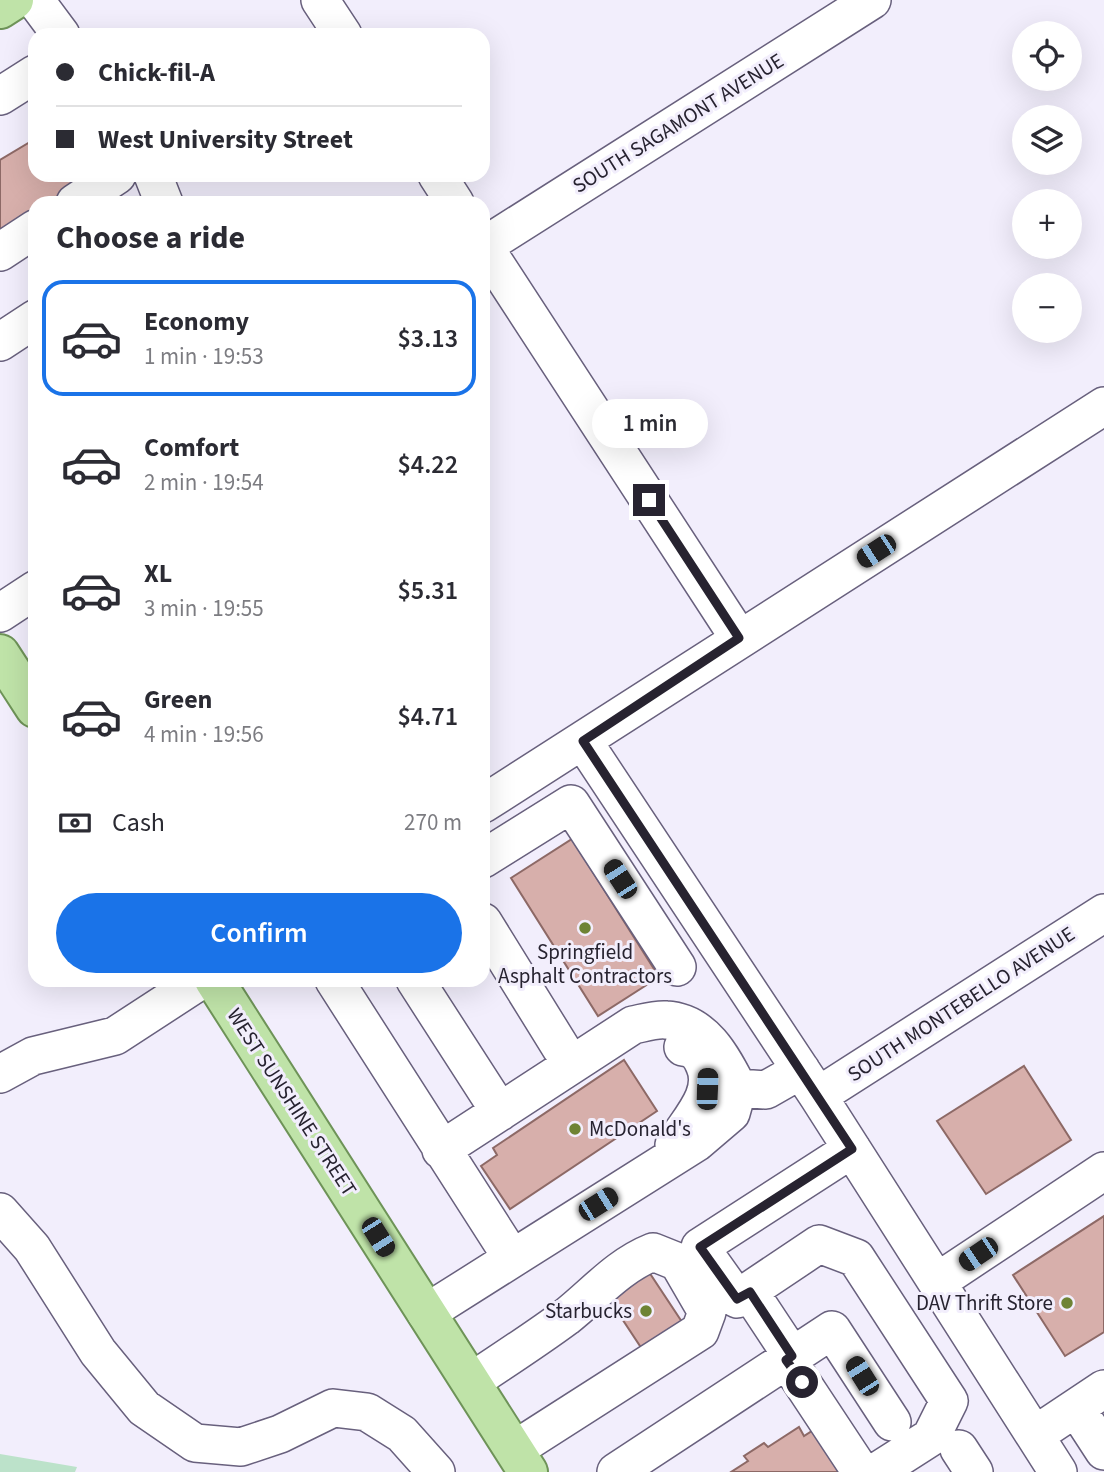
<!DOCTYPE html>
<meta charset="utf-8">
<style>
body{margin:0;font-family:"Source Sans 3",sans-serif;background:#f2f2f3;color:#2b2b33;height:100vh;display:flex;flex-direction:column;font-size:26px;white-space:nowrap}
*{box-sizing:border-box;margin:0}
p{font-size:23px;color:#7c7c81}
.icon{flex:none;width:38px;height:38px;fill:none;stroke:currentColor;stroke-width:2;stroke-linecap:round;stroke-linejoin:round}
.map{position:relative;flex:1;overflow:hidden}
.sheet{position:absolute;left:28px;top:196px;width:462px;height:791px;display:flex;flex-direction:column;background:#fff;border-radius:21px;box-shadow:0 7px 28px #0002}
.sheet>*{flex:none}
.guide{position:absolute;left:28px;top:28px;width:462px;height:154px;border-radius:21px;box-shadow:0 7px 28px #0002;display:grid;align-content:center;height:154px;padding:0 28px;background:#fff}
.buttons{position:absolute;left:1012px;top:21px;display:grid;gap:14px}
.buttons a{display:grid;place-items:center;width:70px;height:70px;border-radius:50%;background:#fff;box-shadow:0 7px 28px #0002;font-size:35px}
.end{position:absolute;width:32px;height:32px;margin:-16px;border:9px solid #272330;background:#fff;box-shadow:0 0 0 4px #fff}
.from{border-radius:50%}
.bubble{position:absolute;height:49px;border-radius:24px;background:#fff;box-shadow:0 7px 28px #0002;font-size:23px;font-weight:600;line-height:49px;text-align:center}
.car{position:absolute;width:21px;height:42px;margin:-21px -10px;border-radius:9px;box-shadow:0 0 5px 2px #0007;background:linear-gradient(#222 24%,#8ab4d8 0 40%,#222 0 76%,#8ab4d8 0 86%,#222 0)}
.guide b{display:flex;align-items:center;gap:24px;height:66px;font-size:26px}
.guide b+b{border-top:2px solid #e1e1e2}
.guide i{width:18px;height:18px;background:#2b2b33}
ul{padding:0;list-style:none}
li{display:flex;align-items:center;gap:21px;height:116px;margin:0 14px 10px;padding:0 14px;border:4px solid transparent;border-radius:21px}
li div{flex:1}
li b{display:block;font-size:26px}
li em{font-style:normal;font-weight:600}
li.active{border-color:#1a73e8}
li>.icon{width:63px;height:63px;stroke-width:1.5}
h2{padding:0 28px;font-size:32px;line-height:84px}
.pay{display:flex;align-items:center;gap:18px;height:77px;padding:0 28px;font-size:26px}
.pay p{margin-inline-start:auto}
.action{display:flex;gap:14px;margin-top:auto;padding:14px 28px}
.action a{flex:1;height:80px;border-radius:42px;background:#1a73e8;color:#fff;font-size:28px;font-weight:600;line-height:80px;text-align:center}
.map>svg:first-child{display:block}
.green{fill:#bce2ca}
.building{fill:#d7afab;stroke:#8d6966;stroke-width:2}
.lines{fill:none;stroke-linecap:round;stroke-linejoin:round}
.minor-casing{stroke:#68607d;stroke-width:40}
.major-casing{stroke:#6e9358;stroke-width:42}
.minor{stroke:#fff;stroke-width:37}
.major{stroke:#bfe3a8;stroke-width:38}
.route{stroke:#272330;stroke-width:9}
.poi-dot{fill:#6e8334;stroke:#f2eefc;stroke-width:2.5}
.labels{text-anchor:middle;stroke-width:6;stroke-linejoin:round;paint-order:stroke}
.street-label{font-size:21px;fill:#272330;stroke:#f2eefc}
.poi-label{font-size:21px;fill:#272330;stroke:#f2eefc;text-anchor:end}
</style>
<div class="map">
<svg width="1104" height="1472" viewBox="0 0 1104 1472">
<rect width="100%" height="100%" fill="#f2eefc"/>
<!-- green -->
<path class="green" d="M 0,1454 L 77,1467 L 75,1472 L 0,1472 Z"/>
<!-- building -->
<path class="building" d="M 35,139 L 35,175 L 95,175 L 50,203 L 35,203 L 35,212 L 0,234 L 0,160 Z
M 572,839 L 659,977 L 598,1016 L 511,878 Z
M 624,1060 L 657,1111 L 510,1209 L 481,1166 L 497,1155 L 493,1148 Z
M 1024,1066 L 1071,1140 L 986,1194 L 937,1121 Z
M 1104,1216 L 1104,1332 L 1065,1356 L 1013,1275 Z
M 645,1266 L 686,1328 L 646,1355 L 605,1293 Z
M 799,1427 L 804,1436 L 815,1429 L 839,1472 L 731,1472 L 748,1461 L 744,1456 L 764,1443 L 768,1447 Z"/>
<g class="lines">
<!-- minor casing -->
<g class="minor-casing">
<path id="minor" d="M 35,0 L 61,35
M 320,0 L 343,35
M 0,96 L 35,74
M 153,175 L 164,203
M 437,175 L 455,203
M 75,203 L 117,175
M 483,245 L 739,638
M 484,246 L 872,0
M 0,252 L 35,229
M 0,342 L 35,319
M 0,613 L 35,590
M 583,741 L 818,1096 L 1058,1472
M 483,804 L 1104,406
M 483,859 L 571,804 L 677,967
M 483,922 L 561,1048
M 334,980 L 512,1258
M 415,980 L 500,1112
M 0,1074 L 33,1056 L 115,1036 L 201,980
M 738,1088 L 766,1090 L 801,1070
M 818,1096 L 1104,913
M 674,1145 C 688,1121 718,1093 704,1064 C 700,1054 694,1048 683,1047
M 0,1212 L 32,1248 L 98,1352 L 144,1408 L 195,1443 L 241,1447 L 280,1434 L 333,1408 L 367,1412 L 402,1434 L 436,1472
M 937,1282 L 1104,1171
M 749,1291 L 819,1244 L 856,1258 L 949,1401 L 931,1437 L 876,1472
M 426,1313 L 697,1142 L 731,1113 L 738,1088 C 723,1059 705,1022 666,1020 C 656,1019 643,1023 633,1025 L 441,1150
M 792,1356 L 749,1291 L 737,1299 L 700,1247 L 852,1149
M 787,1360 L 861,1472
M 471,1382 C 502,1361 535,1340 566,1317 C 595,1294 618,1266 653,1252 L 678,1262 L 707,1312 L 700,1331 L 514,1450
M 1076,1408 L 1104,1451
M 1035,1435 L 1104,1389
M 959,1449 L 974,1472
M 616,1472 L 832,1330 L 892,1422"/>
</g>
<!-- major casing -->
<g class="major-casing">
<path id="major" d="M 0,9 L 14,0
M 0,654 L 35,708
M 214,980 L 528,1472"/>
</g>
<!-- minor -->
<use href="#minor" class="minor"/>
<!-- major -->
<use href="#major" class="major"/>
</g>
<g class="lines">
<!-- route -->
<path class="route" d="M 649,500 L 739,638 L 583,741 L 852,1149 L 700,1247 L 737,1299 L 750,1292 L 792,1356 L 786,1360 L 802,1382"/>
</g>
<!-- markers -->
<g class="poi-dot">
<circle cx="585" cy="928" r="7"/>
<circle cx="575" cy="1129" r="7"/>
<circle cx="1067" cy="1303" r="7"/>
<circle cx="646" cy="1311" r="7"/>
</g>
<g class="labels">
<!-- street labels -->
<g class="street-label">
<text transform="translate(678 123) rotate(-32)" y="7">SOUTH SAGAMONT AVENUE</text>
<text transform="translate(961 1004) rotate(-33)" y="7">SOUTH MONTEBELLO AVENUE</text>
<text transform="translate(292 1102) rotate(57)" y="7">WEST SUNSHINE STREET</text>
</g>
<!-- poi labels -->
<g class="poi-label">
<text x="585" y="959" text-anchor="middle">Springfield<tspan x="585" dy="24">Asphalt Contractors</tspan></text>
<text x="589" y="1136" text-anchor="start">McDonald's</text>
<text x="1053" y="1310">DAV Thrift Store</text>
<text x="632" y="1318">Starbucks</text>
</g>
</g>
</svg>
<div class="buttons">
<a><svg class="icon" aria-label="locate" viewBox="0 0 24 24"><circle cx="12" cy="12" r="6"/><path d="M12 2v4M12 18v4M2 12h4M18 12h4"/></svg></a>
<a><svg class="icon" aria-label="layers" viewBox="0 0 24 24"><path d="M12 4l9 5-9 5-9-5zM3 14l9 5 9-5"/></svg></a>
<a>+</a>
<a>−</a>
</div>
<i class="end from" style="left:802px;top:1382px"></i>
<i class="end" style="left:649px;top:500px"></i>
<div class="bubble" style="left:592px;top:399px;width:116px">1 min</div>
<i class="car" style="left:876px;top:551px;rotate:237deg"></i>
<i class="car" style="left:620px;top:879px;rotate:327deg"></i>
<i class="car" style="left:707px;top:1089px;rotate:2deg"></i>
<i class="car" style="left:598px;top:1204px;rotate:58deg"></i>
<i class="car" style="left:378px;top:1237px;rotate:148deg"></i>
<i class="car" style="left:978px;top:1254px;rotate:236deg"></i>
<i class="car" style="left:862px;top:1376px;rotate:328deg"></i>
<div class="guide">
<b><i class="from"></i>Chick-fil-A</b>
<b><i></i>West University Street</b>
</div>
<section class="sheet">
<h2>Choose a ride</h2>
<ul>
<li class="active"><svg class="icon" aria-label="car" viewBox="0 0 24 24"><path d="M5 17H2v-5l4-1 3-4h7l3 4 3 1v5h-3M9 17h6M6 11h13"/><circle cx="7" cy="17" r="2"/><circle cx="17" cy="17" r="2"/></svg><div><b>Economy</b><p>1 min · 19:53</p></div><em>$3.13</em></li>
<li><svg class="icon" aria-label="car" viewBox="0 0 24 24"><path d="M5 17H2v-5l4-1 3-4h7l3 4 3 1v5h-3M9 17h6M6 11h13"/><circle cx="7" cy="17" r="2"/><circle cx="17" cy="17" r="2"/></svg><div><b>Comfort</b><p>2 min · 19:54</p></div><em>$4.22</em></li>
<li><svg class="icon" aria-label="car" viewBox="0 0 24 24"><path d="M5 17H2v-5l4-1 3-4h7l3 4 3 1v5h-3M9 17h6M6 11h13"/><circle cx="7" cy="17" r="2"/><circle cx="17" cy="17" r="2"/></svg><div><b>XL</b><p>3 min · 19:55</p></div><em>$5.31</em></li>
<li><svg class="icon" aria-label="car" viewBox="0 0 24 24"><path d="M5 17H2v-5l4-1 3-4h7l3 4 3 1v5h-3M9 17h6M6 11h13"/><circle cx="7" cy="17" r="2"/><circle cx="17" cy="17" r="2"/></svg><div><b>Green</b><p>4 min · 19:56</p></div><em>$4.71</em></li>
</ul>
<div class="pay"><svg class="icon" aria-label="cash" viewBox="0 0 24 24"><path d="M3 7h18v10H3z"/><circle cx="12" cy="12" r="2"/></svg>Cash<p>270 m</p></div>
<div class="action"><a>Confirm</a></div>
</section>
</div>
